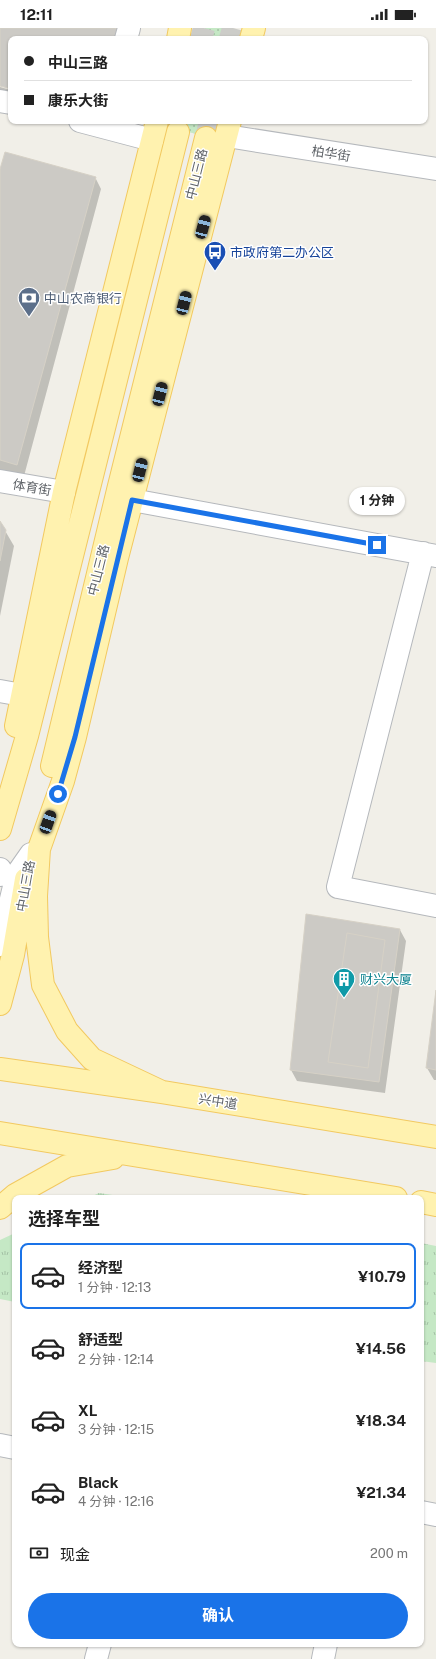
<!DOCTYPE html>
<html lang="zh">
<meta charset="utf-8">
<style>
body{margin:0;font-family:"Public Sans","Noto Sans SC",sans-serif;background:#f2f2f2;color:#222;height:100vh;display:flex;flex-direction:column;font-size:15px;white-space:nowrap}
*{box-sizing:border-box;margin:0}
p{font-size:13px;color:#767676}
.icon{flex:none;width:22px;height:22px;fill:none;stroke:currentColor;stroke-width:2;stroke-linecap:round;stroke-linejoin:round}
.map{position:relative;flex:1;overflow:hidden}
.drawer{position:absolute;left:12px;top:1167px;width:412px;height:452px;display:flex;flex-direction:column;background:#fff;border-radius:8px;box-shadow:0 1px 3px #0004}
.drawer>*{flex:none}
.top-card{position:absolute;left:8px;top:8px;width:420px;height:88px;border-radius:8px;box-shadow:0 1px 3px #0004;display:grid;align-content:center;height:88px;padding:0 16px;background:#fff}
.end{position:absolute;width:18px;height:18px;margin:-9px;border:5px solid #1a73e8;background:#fff;box-shadow:0 0 0 2px #fff}
.from{border-radius:50%}
.bubble{position:absolute;height:28px;border-radius:14px;background:#fff;box-shadow:0 1px 3px #0004;font-size:13px;font-weight:700;line-height:28px;text-align:center}
.car{position:absolute;width:12px;height:24px;margin:-12px -6px;border-radius:5px;box-shadow:0 0 3px 1px #0007;background:linear-gradient(#222 24%,#8ab4d8 0 40%,#222 0 76%,#8ab4d8 0 86%,#222 0)}
.top-card b{display:flex;align-items:center;gap:14px;height:38px;font-size:15px}
.top-card b+b{border-top:1px solid #e0e0e0}
.top-card i{width:10px;height:10px;background:#222}
ul{padding:0;list-style:none}
li{display:flex;align-items:center;gap:12px;height:66px;margin:0 8px 6px;padding:0 8px;border:2px solid transparent;border-radius:8px}
li div{flex:1}
li b{display:block;font-size:15px}
li em{font-style:normal;font-weight:700}
li.active{border-color:#1a73e8}
li>.icon{width:36px;height:36px;stroke-width:1.5}
h2{padding:0 16px;font-size:18px;line-height:48px}
.pay{display:flex;align-items:center;gap:10px;height:44px;padding:0 16px;font-size:15px}
.pay p{margin-inline-start:auto}
.action{display:flex;gap:8px;margin-top:auto;padding:8px 16px}
.action a{flex:1;height:46px;border-radius:24px;background:#1a73e8;color:#fff;font-size:16px;font-weight:700;line-height:46px;text-align:center}
.status{display:flex;justify-content:space-between;align-items:center;height:28px;padding:0 20px;background:#fff;direction:ltr}
.status svg{height:11px;fill:currentColor}
.map>svg:first-child{display:block}
.grass{fill:url(#grass-dots)}
.park{fill:url(#park-tufts)}
.shadow{fill:#0003}
.building{fill:#cccac5;stroke:#d6d1c6}
.lines{fill:none;stroke-linecap:round;stroke-linejoin:round}
.major-tunnel{stroke:#ccccc8;stroke-width:22;stroke-dasharray:22 11;stroke-linecap:butt}
.minor-casing{stroke:#b5b8bc;stroke-width:24}
.major-casing{stroke:#f2c960;stroke-width:24}
.minor{stroke:#fff;stroke-width:22}
.major{stroke:#fff2af;stroke-width:22}
.route{stroke:#1a73e8;stroke-width:5}
.labels{text-anchor:middle;stroke-width:3;stroke-linejoin:round;paint-order:stroke}
.street-label{font-size:13px;fill:#5f6368;stroke:#fff}
.transit-label{font-size:13px;fill:#164399;stroke:#fff;text-anchor:start}
.service-label{font-size:13px;fill:#4e5e75;stroke:#fff;text-anchor:start}
.culture-label{font-size:13px;fill:#0d838f;stroke:#fff;text-anchor:start}
</style>
<div class="status"><b>12:11</b><svg viewBox="0 0 49 12"><path d="M0 12V9h3v3zM5 12V6h3v6zM10 12V3h3v9zM15 12V0h3v12zM26 1h20v11H26zM47 4h2v5h-2z"/></svg></div>
<div class="map">
<svg width="436" height="1631" viewBox="0 0 436 1631">
<defs>
<pattern id="grass-dots" width="8" height="8" patternUnits="userSpaceOnUse"><rect width="8" height="8" fill="#c5e8c5"/><path d="M2 2h.1M6 6h.1" fill="none" stroke="#a3c0a4" stroke-width="1.8" stroke-linecap="round"/></pattern>
<pattern id="park-tufts" width="24" height="20" patternUnits="userSpaceOnUse"><rect width="24" height="20" fill="#c5e8c5"/><path d="M3 7l-1-3M5 7V3M7 7l1-3M15 17l-1-3M17 17v-4M19 17l1-3" fill="none" stroke="#a3c0a4"/></pattern>
</defs>
<rect width="100%" height="100%" fill="#f1efe8"/>
<!-- grass -->
<path class="grass" d="M 205,0 L 231,0 L 229,11 L 202,11 Z
M 170,93 L 219,93 L 217,110 L 168,100 Z"/>
<!-- park -->
<path class="park" d="M 99,1165 L 133,1170 L 88,1170 Z
M 15,1205 L 15,1274 L 0,1271 L 0,1212 Z
M 421,1215 L 436,1218 L 436,1335 L 421,1333 Z"/>
<!-- shadow -->
<path class="shadow" d="M 0,59 L 11,62 L 11,70 L 0,66 Z
M 0,145 L 95,149 L 101,161 L 24,448 L 0,442 Z
M 0,494 L 14,518 L 0,588 Z
M 400,902 L 406,913 L 385,1065 L 297,1053 L 291,1042 Z
M 436,970 L 436,1052 L 434,1052 L 427,1040 Z"/>
<!-- building -->
<path class="building" d="M 0,0 L 115,0 L 121,2 L 118,11 L 11,11 L 11,61 L 0,58 Z
M 5,124 L 96,149 L 17,437 L 0,432 L 0,141 Z
M 0,493 L 6,502 L 0,533 Z
M 306,886 L 400,901 L 379,1054 L 290,1042 Z
M 347,905 L 385,912 L 368,1040 L 328,1034 Z
M 436,962 L 436,1042 L 426,1040 Z"/>
<g class="lines">
<!-- major-tunnel -->
<path class="major-tunnel" d="M 201,11 L 204,0
M 230,11 L 233,0
M 206,110 L 210,93"/>
<!-- minor casing -->
<g class="minor-casing">
<path id="minor" d="M 126,11 L 129,0
M 0,73 L 11,75
M 80,93 L 152,112
M 227,108 L 436,141
M 0,453 L 64,464
M 132,472 L 436,528
M 423,525 L 338,859 L 436,878
M 0,663 L 22,667
M 0,841 L 0,847
M 0,917 L 17,846 L 31,826
M 0,1417 L 15,1420
M 421,1484 L 436,1487
M 96,1631 L 100,1616
M 323,1631 L 326,1616"/>
</g>
<!-- major casing -->
<g class="major-casing">
<path id="major" d="M 178,11 L 180,0
M 251,11 L 254,0
M 16,698 L 64,464 L 157,93
M 52,738 L 118,462 L 206,110
M 0,801 L 27,708 L 178,104
M 0,976 L 13,927 L 26,851
M 0,1041 L 162,1064 L 436,1109
M 162,1064 L 92,1031 L 67,1003 L 43,957 L 37,909 L 36,868 L 39,821 L 63,753 L 75,709 L 117,530 L 230,93
M 0,1105 L 396,1170
M 421,1174 L 436,1177
M 0,1180 L 15,1167 L 67,1138 L 113,1130"/>
</g>
<!-- minor -->
<use href="#minor" class="minor"/>
<!-- major -->
<use href="#major" class="major"/>
</g>
<g class="lines">
<!-- route -->
<path class="route" d="M 58,766 L 75,709 L 132,472 L 377,517"/>
</g>
<!-- icons -->
<defs>
<g id="bus-pin" transform="scale(1.15)"><path d="M0 17L-7.5 6A9.5 9.5 0 1 1 7.5 6Z" fill="#1a4fb4" stroke="#fff"/><path d="M-5-6H5V4H4V6H2V4H-2V6H-4V4H-5ZM-3.5-4V0h7V-4ZM-3.5 1.2v1.5H-2V1.2ZM2 1.2v1.5H3.5V1.2Z" fill="#fff"/></g>
<g id="bank-pin" transform="scale(1.15)"><path d="M0 17L-7.5 6A9.5 9.5 0 1 1 7.5 6Z" fill="#5c6f8a" stroke="#fff"/><path d="M-6-4H6V4H-6ZM0-2.3a2.3 2.3 0 1 0 0 4.6a2.3 2.3 0 1 0 0-4.6Z" fill="#fff"/></g>
<g id="building-pin" transform="scale(1.15)"><path d="M0 17L-7.5 6A9.5 9.5 0 1 1 7.5 6Z" fill="#0f9aa8" stroke="#fff"/><path d="M-4-6H4V6H1V3H-1V6H-4ZM-2.5-4.3h1.7v1.8h-1.7ZM.8-4.3h1.7v1.8H.8ZM-2.5-1h1.7V.8h-1.7ZM.8-1h1.7V.8H.8Z" fill="#fff"/></g>
</defs>
<g fill-rule="evenodd">
<use href="#bus-pin" x="215" y="224"/>
<use href="#bank-pin" x="29" y="270"/>
<use href="#building-pin" x="344" y="951"/>
</g>
<g class="labels">
<!-- street labels -->
<g class="street-label">
<text transform="translate(331 125) rotate(9)" y="5">柏华街</text>
<text transform="translate(196 146) rotate(-76)" y="5">中山三路</text>
<text transform="translate(32 459) rotate(10)" y="5">体育街</text>
<text transform="translate(98 542) rotate(-76)" y="5">中山三路</text>
<text transform="translate(25 858) rotate(-80)" y="5">中山三路</text>
<text transform="translate(218 1073) rotate(9)" y="5">兴中道</text>
</g>
<!-- transit labels -->
<g class="transit-label">
<text x="230" y="229">市政府第二办公区</text>
</g>
<!-- service labels -->
<g class="service-label">
<text x="44" y="275">中山农商银行</text>
</g>
<!-- culture labels -->
<g class="culture-label">
<text x="360" y="956">财兴大厦</text>
</g>
</g>
</svg>
<i class="end from" style="left:58px;top:766px"></i>
<i class="end" style="left:377px;top:517px"></i>
<div class="bubble" style="left:349px;top:459px;width:56px">1 分钟</div>
<i class="car" style="left:203px;top:199px;rotate:15deg"></i>
<i class="car" style="left:184px;top:275px;rotate:14deg"></i>
<i class="car" style="left:160px;top:366px;rotate:14deg"></i>
<i class="car" style="left:140px;top:442px;rotate:14deg"></i>
<i class="car" style="left:48px;top:794px;rotate:20deg"></i>
<div class="top-card">
<b><i class="from"></i>中山三路</b>
<b><i></i>康乐大街</b>
</div>
<section class="drawer">
<h2>选择车型</h2>
<ul>
<li class="active"><svg class="icon" aria-label="car" viewBox="0 0 24 24"><path d="M5 17H2v-5l4-1 3-4h7l3 4 3 1v5h-3M9 17h6M6 11h13"/><circle cx="7" cy="17" r="2"/><circle cx="17" cy="17" r="2"/></svg><div><b>经济型</b><p>1 分钟 · 12:13</p></div><em>¥10.79</em></li>
<li><svg class="icon" aria-label="car" viewBox="0 0 24 24"><path d="M5 17H2v-5l4-1 3-4h7l3 4 3 1v5h-3M9 17h6M6 11h13"/><circle cx="7" cy="17" r="2"/><circle cx="17" cy="17" r="2"/></svg><div><b>舒适型</b><p>2 分钟 · 12:14</p></div><em>¥14.56</em></li>
<li><svg class="icon" aria-label="car" viewBox="0 0 24 24"><path d="M5 17H2v-5l4-1 3-4h7l3 4 3 1v5h-3M9 17h6M6 11h13"/><circle cx="7" cy="17" r="2"/><circle cx="17" cy="17" r="2"/></svg><div><b>XL</b><p>3 分钟 · 12:15</p></div><em>¥18.34</em></li>
<li><svg class="icon" aria-label="car" viewBox="0 0 24 24"><path d="M5 17H2v-5l4-1 3-4h7l3 4 3 1v5h-3M9 17h6M6 11h13"/><circle cx="7" cy="17" r="2"/><circle cx="17" cy="17" r="2"/></svg><div><b>Black</b><p>4 分钟 · 12:16</p></div><em>¥21.34</em></li>
</ul>
<div class="pay"><svg class="icon" aria-label="cash" viewBox="0 0 24 24"><path d="M3 7h18v10H3z"/><circle cx="12" cy="12" r="2"/></svg>现金<p>200 m</p></div>
<div class="action"><a>确认</a></div>
</section>
</div>
